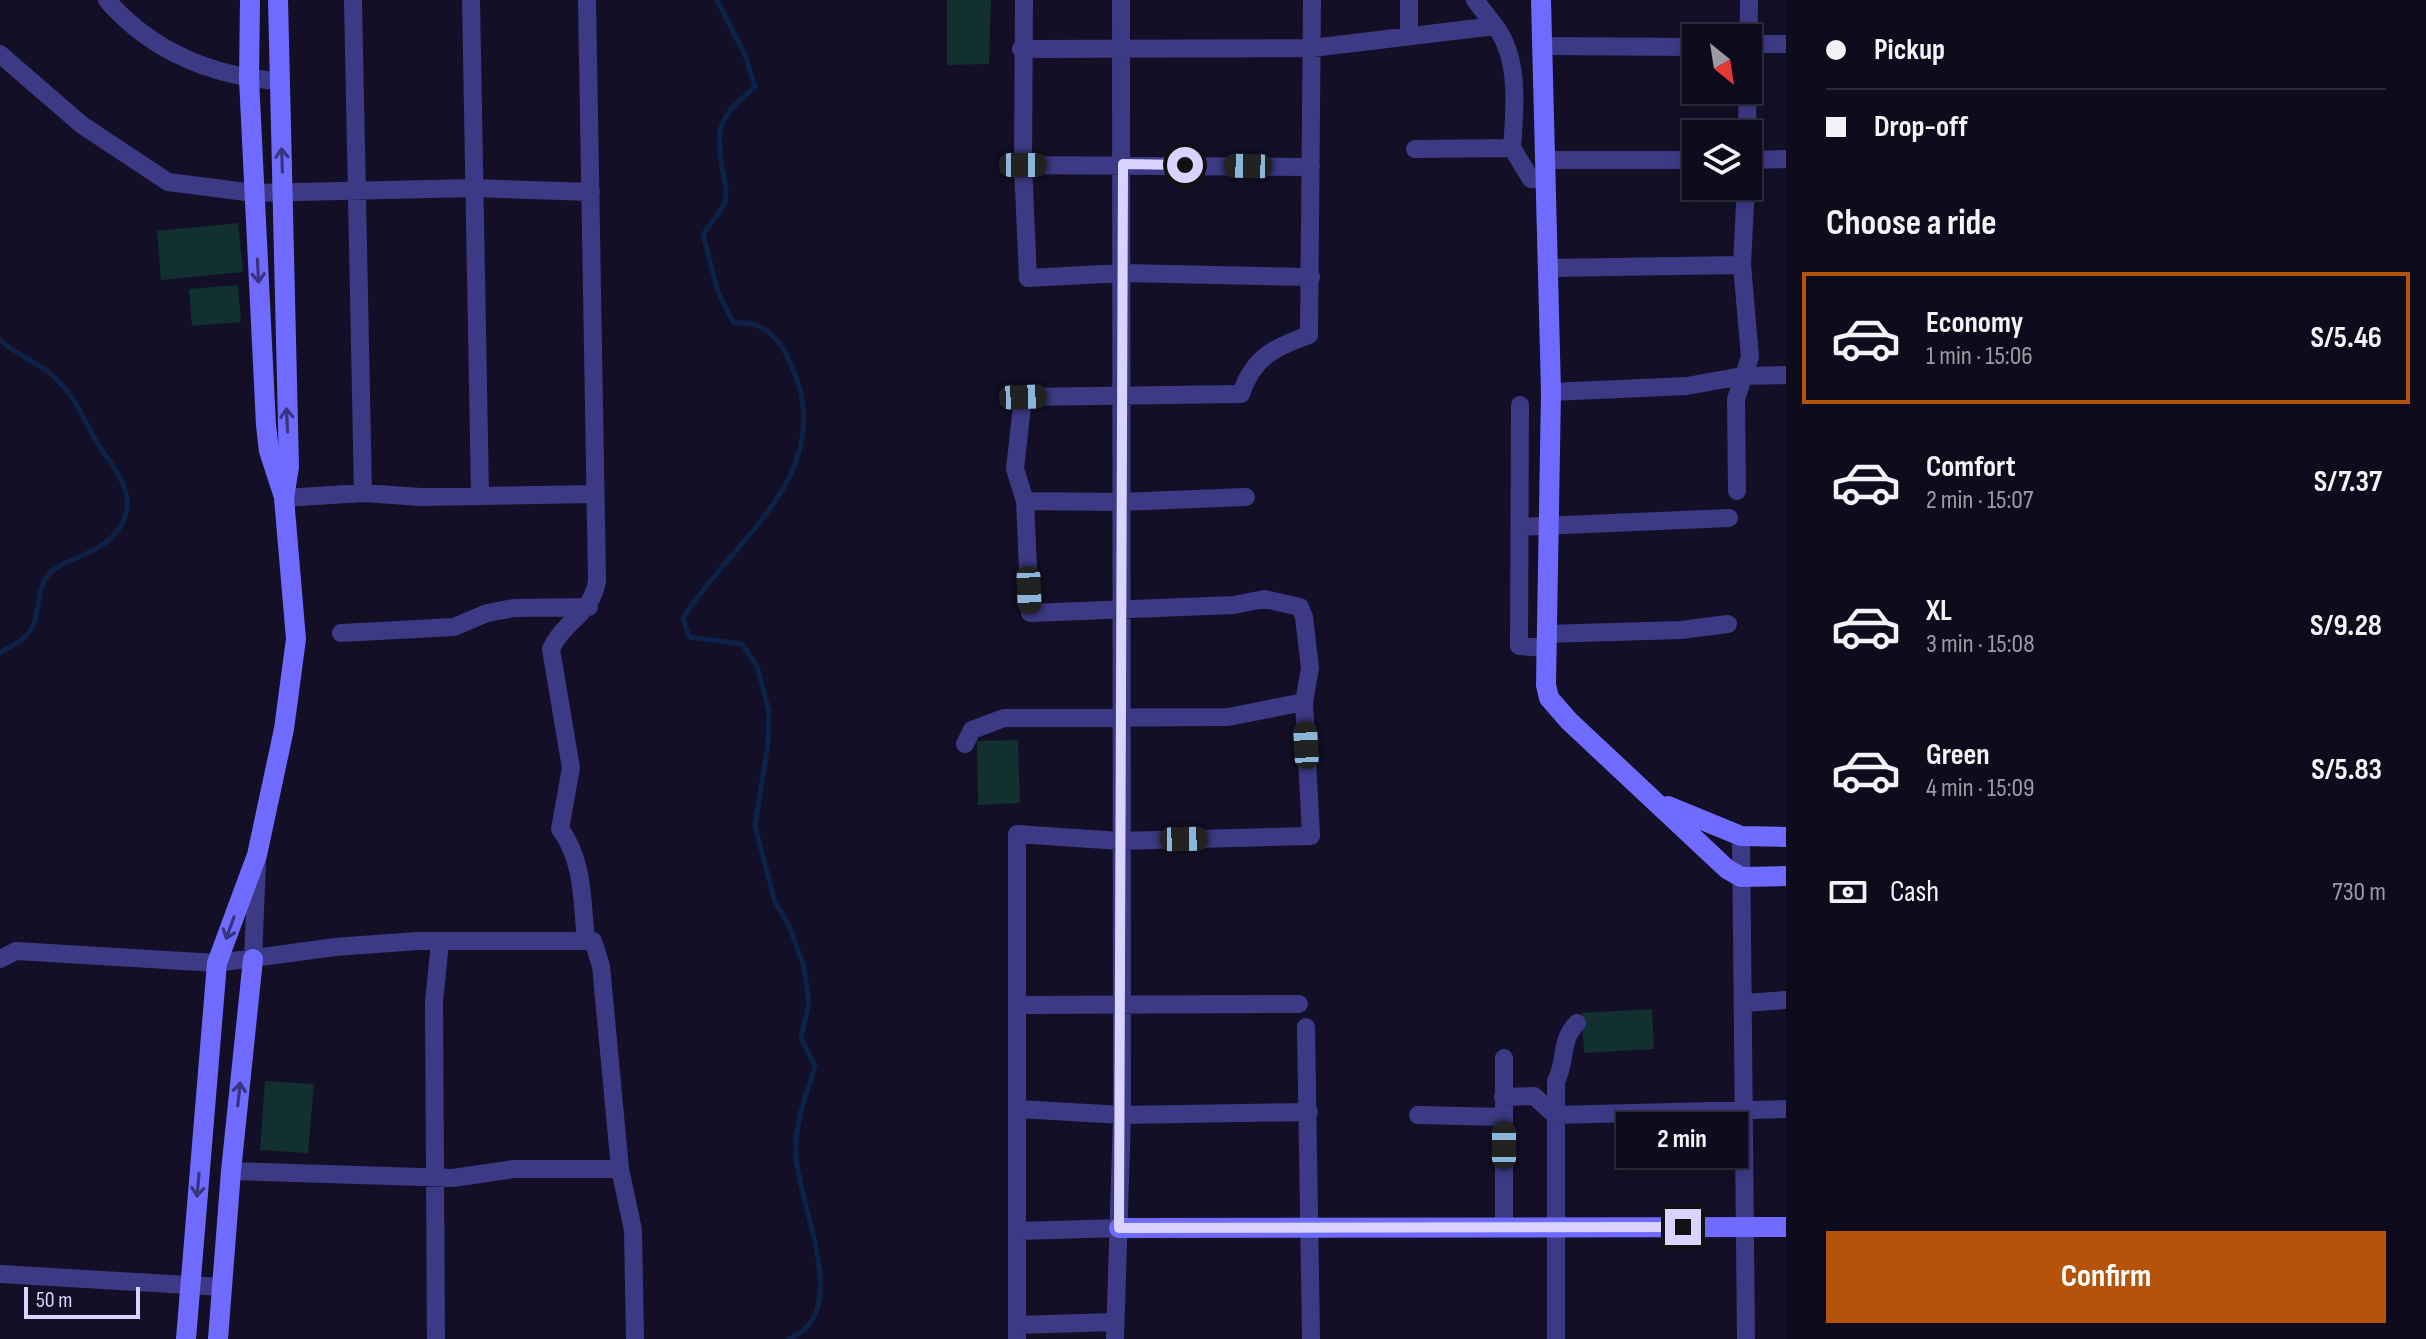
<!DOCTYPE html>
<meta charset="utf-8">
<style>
body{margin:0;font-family:"Sofia Sans Condensed",sans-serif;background:#1c1929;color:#f1f3f6;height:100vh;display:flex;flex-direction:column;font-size:30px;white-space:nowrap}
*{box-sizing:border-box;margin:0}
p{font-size:26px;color:#9b9ba3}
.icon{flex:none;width:44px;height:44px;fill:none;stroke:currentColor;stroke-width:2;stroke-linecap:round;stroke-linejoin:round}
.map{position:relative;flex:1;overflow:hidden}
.details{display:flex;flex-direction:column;background:#0e0b1c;width:640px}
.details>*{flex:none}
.hud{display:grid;align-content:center;height:176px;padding:0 40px;background:#0e0b1c}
.needle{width:52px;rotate:150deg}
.controls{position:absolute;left:1682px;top:24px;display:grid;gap:16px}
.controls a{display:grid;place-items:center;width:80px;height:80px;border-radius:0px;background:#0e0b1c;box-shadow:0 4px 12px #0003,0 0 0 2px #2e2b3b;font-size:40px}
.scale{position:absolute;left:24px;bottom:20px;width:116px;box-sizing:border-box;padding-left:8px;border:4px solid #d9d4ff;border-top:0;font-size:22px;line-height:28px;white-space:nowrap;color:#d9d4ff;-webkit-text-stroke:6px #130f26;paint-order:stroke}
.end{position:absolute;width:36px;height:36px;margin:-18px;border:10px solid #d9d4ff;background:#111;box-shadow:0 0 0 4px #111}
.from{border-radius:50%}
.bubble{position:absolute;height:56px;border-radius:0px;background:#0e0b1c;box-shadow:0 4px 12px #0003,0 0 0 2px #2e2b3b;font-size:26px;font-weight:700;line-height:56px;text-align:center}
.car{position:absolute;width:24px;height:48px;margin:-24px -12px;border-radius:10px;box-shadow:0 0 6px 2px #0007;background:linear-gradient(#222 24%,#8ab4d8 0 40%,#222 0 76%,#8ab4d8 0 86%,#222 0)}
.hud b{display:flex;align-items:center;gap:28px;height:76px;font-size:30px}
.hud b+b{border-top:2px solid #2e2b3b}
.hud i{width:20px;height:20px;background:#f1f3f6}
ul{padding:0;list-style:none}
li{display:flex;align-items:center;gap:24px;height:132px;margin:0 16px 12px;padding:0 24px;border:4px solid transparent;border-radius:0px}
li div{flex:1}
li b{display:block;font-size:30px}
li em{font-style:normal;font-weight:700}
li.active{border-color:#b45309}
li>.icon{width:72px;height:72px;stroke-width:1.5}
h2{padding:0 40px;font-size:36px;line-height:96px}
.pay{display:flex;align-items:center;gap:20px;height:88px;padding:0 40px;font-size:30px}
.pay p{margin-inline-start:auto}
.primary-button{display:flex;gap:16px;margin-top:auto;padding:16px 40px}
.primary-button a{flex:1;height:92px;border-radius:0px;background:#b45309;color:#fff;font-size:32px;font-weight:700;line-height:92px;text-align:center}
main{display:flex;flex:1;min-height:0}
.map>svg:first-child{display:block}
.green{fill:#12302f}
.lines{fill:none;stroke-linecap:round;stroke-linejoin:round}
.stream{stroke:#0c2248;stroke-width:5}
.street{stroke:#3d3a85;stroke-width:18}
.secondary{stroke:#6f6bff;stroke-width:20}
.oneway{stroke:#38347d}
.route{stroke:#d9d4ff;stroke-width:10}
</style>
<main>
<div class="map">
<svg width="1786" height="1339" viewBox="0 0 1786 1339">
<rect width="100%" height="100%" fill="#130f26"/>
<!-- green -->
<path class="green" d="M 947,0 L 991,0 L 989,64 L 947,65 Z
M 238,223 L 243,272 L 161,280 L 157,231 Z
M 238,285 L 241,322 L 192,326 L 189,289 Z
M 1018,740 L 1020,803 L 978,805 L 977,741 Z
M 1652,1009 L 1654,1049 L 1584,1053 L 1582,1013 Z
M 265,1081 L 314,1084 L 308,1153 L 260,1150 Z"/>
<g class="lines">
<!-- stream -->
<path class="stream" d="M 717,0 L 745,55 L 755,87 C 724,114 714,122 722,167 C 724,180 729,191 724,204 C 719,215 709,224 703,235 L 718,292 L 733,322 C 740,324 750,322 756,325 C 780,334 790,360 798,383 C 829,481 729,544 683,618 L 689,637 L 742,644 L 757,666 L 769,711 L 768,743 L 755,826 L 775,902 L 789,925 L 804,967 L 809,1003 L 801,1038 L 815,1066 C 806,1097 794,1124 796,1156 C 798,1205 854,1314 789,1339
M 0,340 C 15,354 35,361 51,374 C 71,392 80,410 92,434 C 106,460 139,489 123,522 C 106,556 65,556 49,574 C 34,591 42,621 26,636 C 19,643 8,647 0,653"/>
<!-- street -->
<path class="street" d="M 107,0 C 151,51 213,77 280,81
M 353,0 L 363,493
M 471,0 L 480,495
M 1024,0 L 1023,165 L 1028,278 L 1123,273 L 1311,277
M 1475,0 L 1495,26
M 1409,36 L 1409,0
M 1748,44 L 1786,44
M 1543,46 L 1696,47
M 1021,49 L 1312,48 L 1495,26 C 1520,58 1515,109 1512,148
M 0,54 L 82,125 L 168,182 L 254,193 L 474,188 L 591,192
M 1747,134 L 1749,0
M 1415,149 L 1512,148 L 1531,179 L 1544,179
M 1544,160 L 1696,160
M 1748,160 L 1786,159
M 1023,165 L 1311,167
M 1548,268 L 1742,265
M 1551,392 L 1687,386 L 1742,376 L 1786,375
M 1520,405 L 1519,646 L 1546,648
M 1737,491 L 1736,399 L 1750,357 L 1742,265 L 1746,186
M 284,498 L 363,493 L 421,497 L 594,494
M 1025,501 L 1120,502 L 1246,497
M 1520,527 L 1729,518
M 341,633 L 454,627 L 487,613 L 514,608 L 589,607
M 1546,634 L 1681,630 L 1728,624
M 965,744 L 972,730 L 1004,718 L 1228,717 L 1304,702
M 1741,836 L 1746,1339
M 586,941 C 582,904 584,860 560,829 L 571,768 L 551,649 C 565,619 591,616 597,581 L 587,0
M 0,959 L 16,951 L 217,963 L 335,947 L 417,941 L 593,941 L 601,966 L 620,1169 L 633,1230 L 635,1339
M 253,959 L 257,862
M 1744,1003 L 1786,1000
M 1017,1005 L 1299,1004
M 1306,1027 L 1311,1339
M 1504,1058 L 1504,1228
M 1503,1097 L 1534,1096 L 1555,1115 L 1786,1109
M 1019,1109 L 1122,1115 L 1309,1112
M 1418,1115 L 1504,1117
M 231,1171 L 453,1178 L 514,1169 L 620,1169
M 1018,1231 L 1119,1228
M 0,1274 L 222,1287
M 1017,1325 L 1115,1322
M 436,1339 L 434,1002 L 440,942
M 1017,1339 L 1017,834 L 1120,841 L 1311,836 L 1304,702 L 1310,668 L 1304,617 L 1300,607 L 1264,599 L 1234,605 L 1030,613 L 1025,501 L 1015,469 L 1023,397 L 1241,394 C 1253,357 1275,347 1309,335 L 1312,0
M 1115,1339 L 1122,1115 L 1121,0
M 1556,1339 L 1556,1081 C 1567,1061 1559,1041 1577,1023"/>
<!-- secondary -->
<path class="secondary" d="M 250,0 L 249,79 L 266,425 L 269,451 L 283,494
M 1541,0 L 1551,392 L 1546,685 L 1549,698 L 1569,721 L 1727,869 L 1741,877 L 1786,876
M 1668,806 L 1741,836 L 1786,837
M 1119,1228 L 1786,1227
M 186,1339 L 217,963 L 257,855 L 284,729 L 296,639 L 284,498 L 289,467 L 278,0
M 218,1339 L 231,1171 L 253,959"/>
</g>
<!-- one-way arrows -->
<defs><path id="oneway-shaft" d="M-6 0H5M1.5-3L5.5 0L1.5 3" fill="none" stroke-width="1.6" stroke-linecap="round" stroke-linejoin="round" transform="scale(2)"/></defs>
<g class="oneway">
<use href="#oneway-shaft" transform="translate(282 160) rotate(-92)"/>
<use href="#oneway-shaft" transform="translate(258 271) rotate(87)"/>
<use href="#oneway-shaft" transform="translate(287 420) rotate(-93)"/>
<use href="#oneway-shaft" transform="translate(230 928) rotate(110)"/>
<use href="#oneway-shaft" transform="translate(239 1094) rotate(-84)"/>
<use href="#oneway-shaft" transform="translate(198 1185) rotate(95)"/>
</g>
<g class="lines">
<!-- route -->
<path class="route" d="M 1185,165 L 1123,164 L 1119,1228 L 1683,1227"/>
</g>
</svg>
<div class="controls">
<a><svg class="needle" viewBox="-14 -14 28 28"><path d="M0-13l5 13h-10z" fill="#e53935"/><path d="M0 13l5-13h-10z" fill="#9b9ba3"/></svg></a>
<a><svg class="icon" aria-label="layers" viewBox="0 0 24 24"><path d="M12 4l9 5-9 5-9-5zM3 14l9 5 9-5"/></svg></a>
</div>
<div class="scale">50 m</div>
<i class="end from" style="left:1185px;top:165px"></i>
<i class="end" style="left:1683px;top:1227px"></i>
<div class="bubble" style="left:1616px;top:1112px;width:132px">2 min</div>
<i class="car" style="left:1023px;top:165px;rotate:90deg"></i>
<i class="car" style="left:1248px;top:166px;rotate:271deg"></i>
<i class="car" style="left:1023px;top:397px;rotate:88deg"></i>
<i class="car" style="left:1029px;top:590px;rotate:178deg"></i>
<i class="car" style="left:1306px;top:745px;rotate:357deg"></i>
<i class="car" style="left:1184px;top:839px;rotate:89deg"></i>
<i class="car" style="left:1504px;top:1145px;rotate:0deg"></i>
</div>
<section class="details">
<div class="hud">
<b><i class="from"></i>Pickup</b>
<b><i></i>Drop-off</b>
</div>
<h2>Choose a ride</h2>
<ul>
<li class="active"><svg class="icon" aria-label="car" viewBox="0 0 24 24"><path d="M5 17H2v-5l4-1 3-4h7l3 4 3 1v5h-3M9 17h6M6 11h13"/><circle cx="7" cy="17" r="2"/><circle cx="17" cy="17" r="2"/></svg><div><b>Economy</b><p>1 min · 15:06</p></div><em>S/5.46</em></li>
<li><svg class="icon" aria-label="car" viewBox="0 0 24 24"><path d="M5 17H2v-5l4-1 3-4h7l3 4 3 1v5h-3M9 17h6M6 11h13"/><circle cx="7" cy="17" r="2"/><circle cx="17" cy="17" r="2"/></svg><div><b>Comfort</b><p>2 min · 15:07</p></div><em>S/7.37</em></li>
<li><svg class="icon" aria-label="car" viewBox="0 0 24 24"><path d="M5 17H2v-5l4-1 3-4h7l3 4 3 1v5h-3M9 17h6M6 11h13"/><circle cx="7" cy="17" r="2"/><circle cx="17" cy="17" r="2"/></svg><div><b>XL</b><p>3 min · 15:08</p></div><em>S/9.28</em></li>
<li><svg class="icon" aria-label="car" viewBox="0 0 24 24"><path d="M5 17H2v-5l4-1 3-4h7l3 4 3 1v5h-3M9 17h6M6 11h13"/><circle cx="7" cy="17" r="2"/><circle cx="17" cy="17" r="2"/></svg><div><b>Green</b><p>4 min · 15:09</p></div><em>S/5.83</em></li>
</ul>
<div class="pay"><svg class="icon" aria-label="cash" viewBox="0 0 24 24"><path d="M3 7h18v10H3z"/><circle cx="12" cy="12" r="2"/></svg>Cash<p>730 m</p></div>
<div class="primary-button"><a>Confirm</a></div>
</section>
</main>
